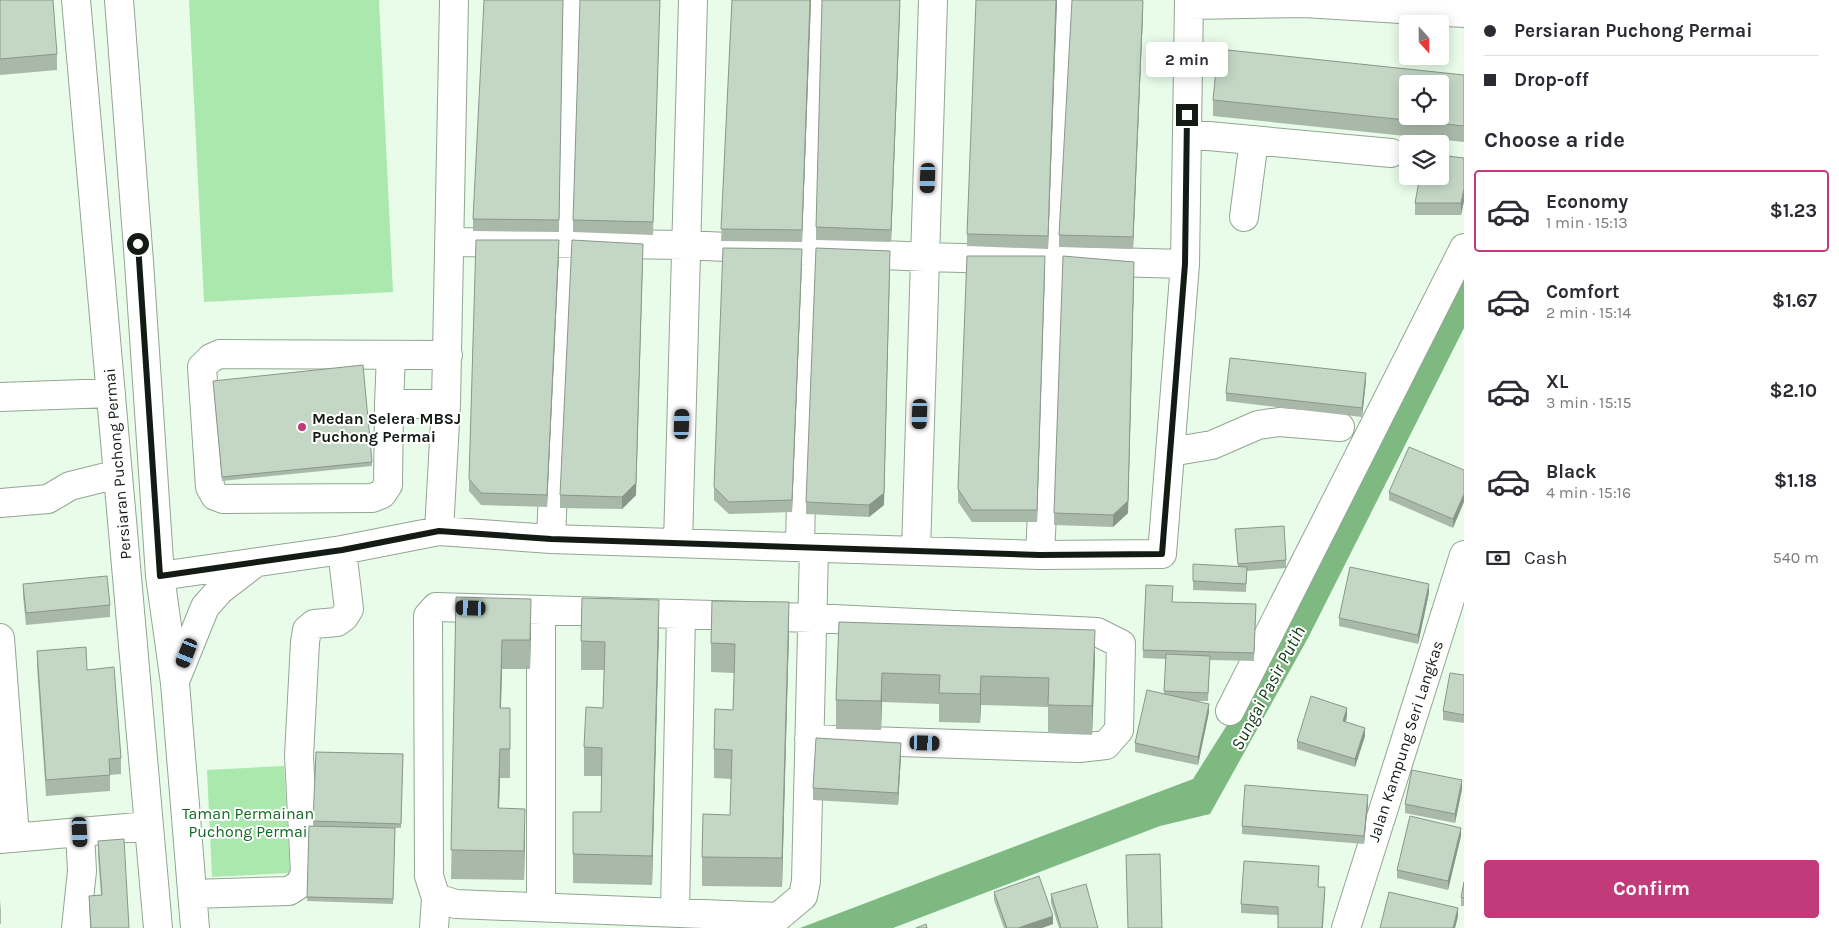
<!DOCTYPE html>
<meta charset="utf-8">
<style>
body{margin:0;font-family:Karla,sans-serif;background:#f2f2f3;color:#2b2b33;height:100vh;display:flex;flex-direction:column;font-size:19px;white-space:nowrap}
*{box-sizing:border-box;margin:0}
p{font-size:16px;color:#7c7c81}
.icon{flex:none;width:28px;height:28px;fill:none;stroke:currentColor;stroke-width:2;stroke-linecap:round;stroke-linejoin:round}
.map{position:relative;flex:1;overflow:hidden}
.sheet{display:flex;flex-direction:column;background:#fff;width:375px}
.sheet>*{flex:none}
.guide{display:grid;align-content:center;height:110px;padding:0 20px;background:#fff}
.needle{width:32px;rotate:159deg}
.tools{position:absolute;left:1399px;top:15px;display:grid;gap:10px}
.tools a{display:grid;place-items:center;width:50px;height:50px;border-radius:5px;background:#fff;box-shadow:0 2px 12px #0003;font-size:25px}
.end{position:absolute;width:22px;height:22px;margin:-11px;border:6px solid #141b15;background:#fff;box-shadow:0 0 0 2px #fff}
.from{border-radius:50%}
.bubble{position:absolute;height:35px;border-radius:5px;background:#fff;box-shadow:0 2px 12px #0003;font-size:16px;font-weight:700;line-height:35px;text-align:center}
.car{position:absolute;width:15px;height:30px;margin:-15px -8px;border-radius:6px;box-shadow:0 0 4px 1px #0007;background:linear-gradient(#222 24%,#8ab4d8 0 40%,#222 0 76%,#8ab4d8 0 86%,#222 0)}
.guide b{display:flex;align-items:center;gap:18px;height:48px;font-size:19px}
.guide b+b{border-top:1px solid #e1e1e2}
.guide i{width:12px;height:12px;background:#2b2b33}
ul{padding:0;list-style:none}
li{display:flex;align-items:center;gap:15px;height:82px;margin:0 10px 8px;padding:0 10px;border:2px solid transparent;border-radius:5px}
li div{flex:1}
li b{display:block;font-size:19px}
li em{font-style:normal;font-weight:700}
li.selected{border-color:#c13b7a}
li>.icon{width:45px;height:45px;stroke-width:1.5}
h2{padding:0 20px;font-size:22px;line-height:60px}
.pay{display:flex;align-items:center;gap:12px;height:55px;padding:0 20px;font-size:19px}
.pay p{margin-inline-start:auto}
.primary-button{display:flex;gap:10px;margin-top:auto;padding:10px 20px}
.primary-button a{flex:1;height:58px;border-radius:5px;background:#c13b7a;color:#fff;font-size:20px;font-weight:700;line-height:58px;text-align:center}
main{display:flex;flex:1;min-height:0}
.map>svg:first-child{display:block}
.green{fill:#abe8ad}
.water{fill:#7db980}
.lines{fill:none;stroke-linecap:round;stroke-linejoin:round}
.minor-casing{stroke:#93a593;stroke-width:30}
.minor{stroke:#fff;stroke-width:28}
.wall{fill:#a9b9a9}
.shaded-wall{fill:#89968a}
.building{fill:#c4d7c5;stroke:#89968a;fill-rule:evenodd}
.route{stroke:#141b15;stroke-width:6}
.poi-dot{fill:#c13b7a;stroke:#fff;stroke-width:2}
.labels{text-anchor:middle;stroke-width:4;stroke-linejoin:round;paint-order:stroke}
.poi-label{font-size:16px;font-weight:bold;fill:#141b15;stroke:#fff;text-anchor:start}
.street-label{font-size:16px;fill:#141b15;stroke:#fff}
.park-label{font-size:16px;fill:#116a22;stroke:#fff}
.water-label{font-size:18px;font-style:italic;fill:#103b15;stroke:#fff}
</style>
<main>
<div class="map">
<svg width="1464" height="928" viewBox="0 0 1464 928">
<rect width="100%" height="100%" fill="#e8fce9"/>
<!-- green -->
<path class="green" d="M 189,0 L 379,0 L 393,292 L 204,302 Z
M 284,766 L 290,873 L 212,877 L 207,770 Z"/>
<!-- water -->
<path class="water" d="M 1464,257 L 1464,328 L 1308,638 L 1210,814 L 1160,826 L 893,928 L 800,928 L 1193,779 L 1227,725 Z"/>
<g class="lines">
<!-- minor casing -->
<g class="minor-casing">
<path id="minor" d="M 76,0 L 158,928
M 119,0 L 139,262 L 160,576 L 175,683 L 195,928
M 1189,5 L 1305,3 L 1464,13
M 1187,134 L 1391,153
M 1244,217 L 1254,140
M 449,242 L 687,245 L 925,257 L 1185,264
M 0,397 L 111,393
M 389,404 L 391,355
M 446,404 L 389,404 L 388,485 L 382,494 L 372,498 L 223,499 L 215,496 L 210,487 L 202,367 L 211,358 L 220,354 L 448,355
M 1170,452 L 1212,445 L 1258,425 L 1279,422 L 1340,427
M 0,503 L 48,499 L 70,486 L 118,474
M 439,531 L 446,404 L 454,0
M 551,539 L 563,244 L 568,0
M 678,543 L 693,0
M 800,547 L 806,251 L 815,0
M 916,551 L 933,0
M 1040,555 L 1054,260 L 1063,0
M 160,576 L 342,550 L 439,531 L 551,539 L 1040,555 L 1162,554 L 1185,264 L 1189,0
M 541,610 L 541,907
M 0,638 L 15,837
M 175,681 L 205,607 L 220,590 L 255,563
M 1230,711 L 1464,248
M 809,739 L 1079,748 L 1106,745 L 1119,730 L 1121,644 L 1097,632 L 813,618 L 436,607 L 428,616 L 429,876 L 436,898 L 456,904 L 778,917 L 803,896 L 806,881 C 809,770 812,659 814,548
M 0,839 L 149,826
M 192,894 L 289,891 L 300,884 L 305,873 L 299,756 L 305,642 L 307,630 L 314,624 L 337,622 L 344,617 L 349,609 L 342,550
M 675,912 L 681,614
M 76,928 L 82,871 L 80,832
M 434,928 L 436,898
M 1346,928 L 1464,555"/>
</g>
<!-- minor -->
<use href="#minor" class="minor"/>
</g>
<!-- wall -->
<path class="wall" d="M 0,0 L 57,54 L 57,70 L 0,75 Z
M 563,0 L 559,232 L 473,231 L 473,219 Z
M 660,0 L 653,235 L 573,232 L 573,220 Z
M 732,0 L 811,0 L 802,242 L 721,241 Z
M 1057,0 L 1048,249 L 967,246 L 967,234 Z
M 900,9 L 891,242 L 816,240 L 816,227 Z
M 1143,13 L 1133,249 L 1059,247 L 1059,235 Z
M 1464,75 L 1464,142 L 1213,116 L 1213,100 Z
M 1464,158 L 1464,201 L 1461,215 L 1415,215 L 1415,203 Z
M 559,252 L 547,507 L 481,505 L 469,491 L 469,479 Z
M 802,261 L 792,512 L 729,514 L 714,500 L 714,487 Z
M 1045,268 L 1037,522 L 972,522 L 958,502 L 958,489 Z
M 1134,274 L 1128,513 L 1113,527 L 1054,525 L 1054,513 Z
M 213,381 L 372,462 L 372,466 L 222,481 Z
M 1366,381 L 1362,417 L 1226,401 L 1226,393 Z
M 1464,470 L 1453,528 L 1389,500 L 1389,492 Z
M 560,495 L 636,495 L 622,509 L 560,508 Z
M 806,502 L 884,505 L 869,517 L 806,514 Z
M 1235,529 L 1286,560 L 1286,568 L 1247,571 L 1246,592 L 1193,590 L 1193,581 L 1238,566 Z
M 23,584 L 110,605 L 110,617 L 26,625 L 23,596 Z
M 1429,593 L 1418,644 L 1339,626 L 1339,618 Z
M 456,597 L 531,627 L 530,669 L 502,669 L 501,708 L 510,737 L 510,778 L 500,778 L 499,808 L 525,838 L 524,880 L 451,879 Z
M 1172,602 L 1256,604 L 1254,661 L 1210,660 L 1208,701 L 1195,701 L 1209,712 L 1198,765 L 1135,752 L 1135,743 L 1164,694 L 1166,659 L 1143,658 L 1143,650 Z
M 839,622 L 1095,659 L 1092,735 L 1048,733 L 1048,707 L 981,705 L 980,723 L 939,722 L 939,704 L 882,702 L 881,730 L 836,729 L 836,700 Z
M 659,629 L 652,885 L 573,883 L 573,854 L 601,812 L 602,776 L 584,776 L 584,747 L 603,708 L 604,670 L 581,670 L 581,641 Z
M 789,631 L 782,887 L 702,886 L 702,857 L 730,815 L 731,779 L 714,778 L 714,749 L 733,710 L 734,673 L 711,672 L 711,643 Z
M 37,651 L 87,670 L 121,758 L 121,774 L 110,775 L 110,791 L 46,796 L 37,667 Z
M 1464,675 L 1464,723 L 1443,720 L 1443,711 Z
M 1347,716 L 1346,722 L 1365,736 L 1355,767 L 1297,749 L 1297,741 Z
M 316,752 L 403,754 L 401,828 L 313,826 Z
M 901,756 L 898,805 L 813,800 L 813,788 Z
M 1462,789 L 1455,823 L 1405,813 L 1405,804 Z
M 1368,804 L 1364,844 L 1242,834 L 1242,826 Z
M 309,826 L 395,828 L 393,904 L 307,901 Z
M 1461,836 L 1448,890 L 1397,878 L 1397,870 Z
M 98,841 L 129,928 L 90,928 L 89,896 L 101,895 L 98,856 Z
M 1464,882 L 1464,906 L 1461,906 L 1461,897 Z
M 1318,887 L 1325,895 L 1323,928 L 1278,928 L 1278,915 L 1241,913 L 1241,904 Z
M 994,892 L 1053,924 L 1042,928 L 1004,928 L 994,900 Z
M 1051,894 L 1098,928 L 1059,928 L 1051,903 Z
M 0,900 L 1,911 L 1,924 L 0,924 Z"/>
<!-- shaded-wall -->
<path class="shaded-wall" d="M 810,0 L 811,0 L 802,242 L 802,230 Z
M 900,0 L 900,9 L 891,242 L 891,230 Z
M 1056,0 L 1057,0 L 1048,249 L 1048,236 Z
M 1143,1 L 1143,13 L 1133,249 L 1133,237 Z
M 1464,189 L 1464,201 L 1461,215 L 1461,203 Z
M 559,240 L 559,252 L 547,507 L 547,495 Z
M 802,249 L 802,261 L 792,512 L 792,500 Z
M 643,256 L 636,495 L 622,509 L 622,497 Z
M 1045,256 L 1045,268 L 1037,522 L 1037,510 Z
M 890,263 L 884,505 L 869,517 L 869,505 Z
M 1134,274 L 1128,513 L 1113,527 L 1113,515 Z
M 1366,373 L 1366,381 L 1362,417 L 1362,408 Z
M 1464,494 L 1464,502 L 1453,528 L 1453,519 Z
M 1429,584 L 1429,593 L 1418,644 L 1418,635 Z
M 531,599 L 531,627 L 530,669 L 530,640 Z
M 659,600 L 659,629 L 652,885 L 652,856 Z
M 789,602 L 789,631 L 782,887 L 782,858 Z
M 1095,630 L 1095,659 L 1092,735 L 1092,706 Z
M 502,640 L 502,669 L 500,737 L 500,708 Z
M 882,673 L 882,702 L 881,730 L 881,701 Z
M 981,676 L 981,705 L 980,723 L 980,694 Z
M 1209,704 L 1209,712 L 1198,765 L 1198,757 Z
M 1347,708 L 1347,716 L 1343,729 L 1343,721 Z
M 1365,728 L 1365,736 L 1355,767 L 1355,759 Z
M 901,743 L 901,756 L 898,805 L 898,793 Z
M 500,749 L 500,778 L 498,837 L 498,808 Z
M 1462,780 L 1462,789 L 1455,823 L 1455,814 Z
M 1368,795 L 1368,804 L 1364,844 L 1364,836 Z
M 525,809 L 525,838 L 524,880 L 524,851 Z
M 1461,828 L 1461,836 L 1448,890 L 1448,881 Z
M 1458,908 L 1458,917 L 1455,928 L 1453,928 Z
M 1053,916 L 1053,924 L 1042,928 L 1018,928 Z"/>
<!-- building -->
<path class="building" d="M 0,0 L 53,0 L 57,54 L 0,59 Z
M 484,0 L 563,0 L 559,220 L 473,219 Z
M 580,0 L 660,0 L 653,222 L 573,220 Z
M 732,0 L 810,0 L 802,230 L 721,229 Z
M 822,0 L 900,0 L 891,230 L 816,227 Z
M 976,0 L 1056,0 L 1048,236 L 967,234 Z
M 1072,0 L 1142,0 L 1143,1 L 1133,237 L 1059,235 Z
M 1218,49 L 1464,75 L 1464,126 L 1213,100 ZM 1408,84 L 1440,84 L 1440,116 L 1408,116 Z
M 1440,155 L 1464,158 L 1464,189 L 1461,203 L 1415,203 L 1420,176 L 1440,176 Z
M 476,240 L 559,240 L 547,495 L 481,493 L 469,479 Z
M 572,240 L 643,244 L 636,483 L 622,497 L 560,495 Z
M 723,248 L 802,249 L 792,500 L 729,502 L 714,487 Z
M 816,248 L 890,251 L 884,493 L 869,505 L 806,502 Z
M 967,256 L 1045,256 L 1037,510 L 972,510 L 958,489 Z
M 1063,256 L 1134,262 L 1128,501 L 1113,515 L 1054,513 Z
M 1230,358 L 1366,373 L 1362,408 L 1226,393 Z
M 363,365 L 372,462 L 222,477 L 213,381 Z
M 1409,447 L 1464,470 L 1464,494 L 1453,519 L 1389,492 Z
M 1284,526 L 1286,560 L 1238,564 L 1235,529 Z
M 1193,564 L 1247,567 L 1246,584 L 1193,581 Z
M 1350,567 L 1429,584 L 1418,635 L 1339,618 Z
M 107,576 L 110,605 L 26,613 L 23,584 Z
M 1146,585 L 1173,586 L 1172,602 L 1256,604 L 1254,653 L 1143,650 Z
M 456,597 L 531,599 L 530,640 L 502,640 L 500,708 L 510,708 L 510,749 L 500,749 L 498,808 L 525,809 L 524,851 L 451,850 Z
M 582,598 L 659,600 L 652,856 L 573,854 L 573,812 L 601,812 L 602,748 L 584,747 L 586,707 L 603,708 L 605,642 L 581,641 Z
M 712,601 L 789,602 L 782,858 L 702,857 L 703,814 L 730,815 L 732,750 L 714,749 L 715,709 L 733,710 L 735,644 L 711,643 Z
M 839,622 L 1095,630 L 1092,706 L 1048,705 L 1049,678 L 981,676 L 980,694 L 939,693 L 940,675 L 882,673 L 881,701 L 836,700 Z
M 86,647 L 87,670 L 114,667 L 121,758 L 109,759 L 110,775 L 46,780 L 37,651 Z
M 1166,654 L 1210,656 L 1208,693 L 1164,691 Z
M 1450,673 L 1464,675 L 1464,715 L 1443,711 Z
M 1147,690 L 1209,704 L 1198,757 L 1135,743 Z
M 1311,696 L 1347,708 L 1343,721 L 1365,728 L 1355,759 L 1297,741 Z
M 816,738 L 901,743 L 898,793 L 813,788 Z
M 316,752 L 403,754 L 401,824 L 313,821 Z
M 1412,770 L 1462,780 L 1455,814 L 1405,804 Z
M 1245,785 L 1368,795 L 1364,836 L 1242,826 Z
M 1410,816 L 1461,828 L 1448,881 L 1397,870 Z
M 309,826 L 395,828 L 393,899 L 307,897 Z
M 124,839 L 129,928 L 91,928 L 89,896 L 102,895 L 98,841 Z
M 1160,854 L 1162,928 L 1128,928 L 1126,855 Z
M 1244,861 L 1319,866 L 1318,887 L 1325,887 L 1322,928 L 1278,928 L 1278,907 L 1241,904 Z
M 1039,876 L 1053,916 L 1018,928 L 1007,928 L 994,892 Z
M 1464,882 L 1464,898 L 1461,897 Z
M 1086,884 L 1098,928 L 1061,928 L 1051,894 Z
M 1389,892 L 1458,908 L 1453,928 L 1380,928 Z
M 926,924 L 927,928 L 916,928 Z"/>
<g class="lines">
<!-- route -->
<path class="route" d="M 138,244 L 160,576 L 342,550 L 439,531 L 551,539 L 1040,555 L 1162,554 L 1185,264 L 1187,115"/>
</g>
<!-- markers -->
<circle class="poi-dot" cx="302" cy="427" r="5"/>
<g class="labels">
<!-- poi labels -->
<g class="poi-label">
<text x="312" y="424">Medan Selera MBSJ<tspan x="312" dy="18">Puchong Permai</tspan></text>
</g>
<!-- street labels -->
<g class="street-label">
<text transform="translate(117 464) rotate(-95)" y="6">Persiaran Puchong Permai</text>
<text transform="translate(1405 741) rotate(-72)" y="6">Jalan Kampung Seri Langkas</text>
</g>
<!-- park labels -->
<g class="park-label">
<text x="248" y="819">Taman Permainan<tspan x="248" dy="18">Puchong Permai</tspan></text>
</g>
<!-- water labels -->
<g class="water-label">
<text transform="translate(1268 688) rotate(-62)" y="6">Sungai Pasir Putih</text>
</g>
</g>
</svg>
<div class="tools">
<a><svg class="needle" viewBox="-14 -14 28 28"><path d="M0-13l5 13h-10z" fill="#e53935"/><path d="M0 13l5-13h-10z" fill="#7c7c81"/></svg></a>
<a><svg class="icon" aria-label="locate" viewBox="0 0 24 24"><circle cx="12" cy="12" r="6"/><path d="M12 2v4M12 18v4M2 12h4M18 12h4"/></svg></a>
<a><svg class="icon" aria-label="layers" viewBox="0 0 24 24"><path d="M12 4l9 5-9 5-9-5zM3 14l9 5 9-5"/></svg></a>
</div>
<i class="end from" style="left:138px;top:244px"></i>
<i class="end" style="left:1187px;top:115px"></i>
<div class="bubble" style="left:1146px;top:42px;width:82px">2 min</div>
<i class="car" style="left:928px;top:178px;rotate:182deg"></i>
<i class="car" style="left:920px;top:414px;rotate:182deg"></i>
<i class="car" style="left:682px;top:424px;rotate:2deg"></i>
<i class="car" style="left:471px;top:608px;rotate:272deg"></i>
<i class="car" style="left:187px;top:653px;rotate:202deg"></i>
<i class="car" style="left:925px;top:743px;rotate:92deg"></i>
<i class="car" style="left:80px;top:832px;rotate:177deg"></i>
</div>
<section class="sheet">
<div class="guide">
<b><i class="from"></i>Persiaran Puchong Permai</b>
<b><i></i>Drop-off</b>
</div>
<h2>Choose a ride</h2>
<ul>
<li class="selected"><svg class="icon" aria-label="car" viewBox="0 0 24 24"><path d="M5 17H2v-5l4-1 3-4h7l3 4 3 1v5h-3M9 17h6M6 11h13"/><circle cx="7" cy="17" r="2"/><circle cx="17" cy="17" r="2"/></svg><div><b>Economy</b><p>1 min · 15:13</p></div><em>$1.23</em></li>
<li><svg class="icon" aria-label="car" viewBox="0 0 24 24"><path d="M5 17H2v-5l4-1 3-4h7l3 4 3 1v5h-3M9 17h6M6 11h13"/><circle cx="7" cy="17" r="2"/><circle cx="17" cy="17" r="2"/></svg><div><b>Comfort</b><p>2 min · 15:14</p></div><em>$1.67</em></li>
<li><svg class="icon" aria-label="car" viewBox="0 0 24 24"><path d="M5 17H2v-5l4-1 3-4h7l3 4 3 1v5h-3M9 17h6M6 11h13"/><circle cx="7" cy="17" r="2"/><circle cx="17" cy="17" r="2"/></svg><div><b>XL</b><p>3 min · 15:15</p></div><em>$2.10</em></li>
<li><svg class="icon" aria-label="car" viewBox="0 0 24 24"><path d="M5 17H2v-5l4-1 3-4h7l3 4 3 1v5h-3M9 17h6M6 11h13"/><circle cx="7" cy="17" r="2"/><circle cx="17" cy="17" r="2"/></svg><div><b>Black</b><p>4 min · 15:16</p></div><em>$1.18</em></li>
</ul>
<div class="pay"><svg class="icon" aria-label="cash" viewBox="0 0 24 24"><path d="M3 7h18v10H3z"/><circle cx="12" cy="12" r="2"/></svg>Cash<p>540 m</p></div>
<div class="primary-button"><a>Confirm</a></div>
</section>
</main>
